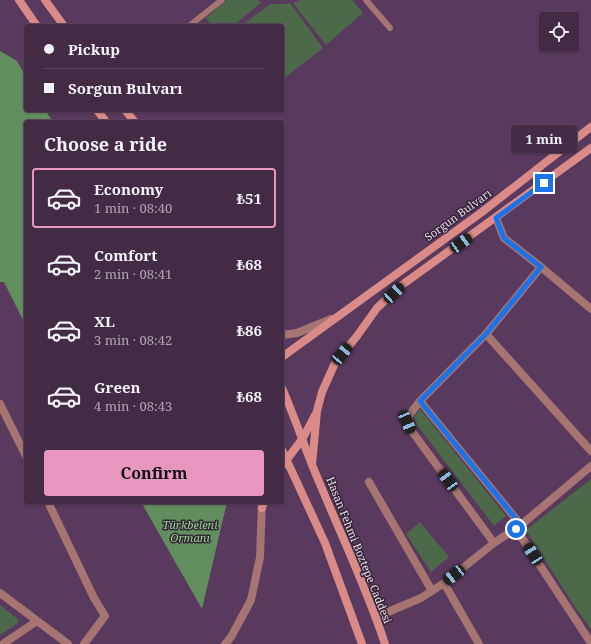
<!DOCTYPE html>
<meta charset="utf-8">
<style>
body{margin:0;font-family:"Noto Serif",serif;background:#4a334d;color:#f1f3f6;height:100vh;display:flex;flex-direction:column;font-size:15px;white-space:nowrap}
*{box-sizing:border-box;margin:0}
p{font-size:13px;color:#afa7b3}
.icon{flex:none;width:22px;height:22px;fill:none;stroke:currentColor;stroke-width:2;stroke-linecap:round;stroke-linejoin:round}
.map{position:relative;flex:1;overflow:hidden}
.sheet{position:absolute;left:24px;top:120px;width:260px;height:384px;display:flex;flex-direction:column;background:#432b46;border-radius:4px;box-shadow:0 1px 3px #0004,0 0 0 1px #5b475f}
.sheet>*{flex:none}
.banner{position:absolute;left:24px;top:24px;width:260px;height:88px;border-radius:4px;box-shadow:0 1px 3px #0004,0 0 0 1px #5b475f;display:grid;align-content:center;height:88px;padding:0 20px;background:#432b46}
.tools{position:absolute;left:539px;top:12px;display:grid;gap:8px}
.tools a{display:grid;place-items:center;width:40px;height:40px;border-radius:4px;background:#432b46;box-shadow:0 1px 3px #0004,0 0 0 1px #5b475f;font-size:20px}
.end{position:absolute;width:18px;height:18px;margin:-9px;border:5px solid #1a73e8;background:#fff;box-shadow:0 0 0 2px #fff}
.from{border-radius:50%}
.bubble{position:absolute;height:28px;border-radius:4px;background:#432b46;box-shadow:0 1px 3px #0004,0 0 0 1px #5b475f;font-size:13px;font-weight:700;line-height:28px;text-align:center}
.car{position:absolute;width:12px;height:24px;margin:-12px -6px;border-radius:5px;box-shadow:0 0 3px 1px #0007;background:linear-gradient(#222 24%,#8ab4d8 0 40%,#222 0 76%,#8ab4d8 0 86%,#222 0)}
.banner b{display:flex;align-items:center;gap:14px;height:38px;font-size:15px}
.banner b+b{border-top:1px solid #5b475f}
.banner i{width:10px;height:10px;background:#f1f3f6}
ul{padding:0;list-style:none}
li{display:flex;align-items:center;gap:12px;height:60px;margin:0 8px 6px;padding:0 12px;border:2px solid transparent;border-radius:4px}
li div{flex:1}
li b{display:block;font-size:15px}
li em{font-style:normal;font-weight:700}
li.selected{border-color:#e797bd}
li>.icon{width:36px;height:36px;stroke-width:1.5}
h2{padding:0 20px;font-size:18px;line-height:48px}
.primary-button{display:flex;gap:8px;margin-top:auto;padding:8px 20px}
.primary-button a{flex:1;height:46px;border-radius:4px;background:#e797bd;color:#111;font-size:16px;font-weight:700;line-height:46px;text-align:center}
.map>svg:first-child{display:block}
.green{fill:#4c6949}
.forest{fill:#628d5e}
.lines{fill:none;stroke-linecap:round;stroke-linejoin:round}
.lane{stroke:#a67471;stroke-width:6}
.street{stroke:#a67471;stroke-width:8}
.secondary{stroke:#db8b87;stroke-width:8}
.route{stroke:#1a73e8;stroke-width:5}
.labels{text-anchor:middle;stroke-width:3;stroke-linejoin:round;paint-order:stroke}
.street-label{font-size:11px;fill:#ead7ec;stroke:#352737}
.park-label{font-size:11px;font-style:italic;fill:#95d590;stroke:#352737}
</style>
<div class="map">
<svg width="591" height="644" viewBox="0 0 591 644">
<rect width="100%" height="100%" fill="#59395d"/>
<!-- green -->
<path class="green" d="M 227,0 L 256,0 L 262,2 L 233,26 L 212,26 L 206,18 Z
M 300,0 L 352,0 L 363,13 L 326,45 L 293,3 Z
M 290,3 L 323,48 L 282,80 L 282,26 L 241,26 L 270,4 L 286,4 Z
M 420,409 L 506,516 L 494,526 L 417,425 L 414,417 Z
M 591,479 L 591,629 L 575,607 L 526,530 Z
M 420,522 L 449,557 L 431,572 L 406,534 Z
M 0,605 L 19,620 L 17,624 L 0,635 Z"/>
<!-- forest -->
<path class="forest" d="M 0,51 L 17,61 L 26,77 L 26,110 L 45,110 L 53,122 L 26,122 L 26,326 L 4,282 L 0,282 Z
M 141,502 L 227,502 L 202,609 Z"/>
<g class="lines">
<!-- lane -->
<path class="lane" d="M 366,0 L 390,28
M 189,26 L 222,0"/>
<!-- street -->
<path class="street" d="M 496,218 L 504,238 L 541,267 L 591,309
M 486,334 L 591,451
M 282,335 L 297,333 L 331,319
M 420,401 L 521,525
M 0,404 L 26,456
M 369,482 L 432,591
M 48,502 L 94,598 L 105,616 L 84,644
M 516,529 L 591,643
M 494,543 L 411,430 L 407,422 L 410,414 L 420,401 L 486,334 L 541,267
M 444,583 L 479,644
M 0,593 L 68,644
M 376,617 L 421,598 L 444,583 L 494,543 L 521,525 L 591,466
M 3,644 L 37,621
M 225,644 L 231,637 L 251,600 L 260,557 L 262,502"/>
<!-- secondary -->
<path class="secondary" d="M 19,0 L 37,26
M 45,0 L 64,26
M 97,110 L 106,122
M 125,110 L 135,122
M 282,357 L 482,212 L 591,127
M 282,388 C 296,420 306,452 320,484 C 342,537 367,589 385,644
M 282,450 L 325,543 L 362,644
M 312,465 L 317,411 L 322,392 L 335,363 L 357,336 L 377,308 L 402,285 L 591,148
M 282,466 L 303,438 L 315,415
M 262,508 L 264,502"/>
</g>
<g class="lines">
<!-- route -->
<path class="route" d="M 516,529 L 521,525 L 420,401 L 486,334 L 541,267 L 504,238 L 496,218 L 544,183"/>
</g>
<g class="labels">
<!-- street labels -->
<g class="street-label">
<text transform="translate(458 215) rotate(-36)" y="4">Sorgun Bulvarı</text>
<text transform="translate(359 550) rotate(68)" y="4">Hasan Fehmi Boztepe Caddesi</text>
</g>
<!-- park labels -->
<g class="park-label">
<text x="190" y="529">Türkbeleni<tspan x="190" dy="13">Ormanı</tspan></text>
</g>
</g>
</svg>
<div class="tools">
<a><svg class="icon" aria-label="locate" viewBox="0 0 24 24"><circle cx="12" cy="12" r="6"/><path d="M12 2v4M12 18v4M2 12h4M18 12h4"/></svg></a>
</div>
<i class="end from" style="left:516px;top:529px"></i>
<i class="end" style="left:544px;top:183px"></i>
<div class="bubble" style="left:511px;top:125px;width:66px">1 min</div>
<i class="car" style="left:461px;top:243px;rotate:55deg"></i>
<i class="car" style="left:394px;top:293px;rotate:47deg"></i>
<i class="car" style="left:342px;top:354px;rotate:40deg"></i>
<i class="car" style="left:407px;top:422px;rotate:157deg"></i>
<i class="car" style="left:448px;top:480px;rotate:324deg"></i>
<i class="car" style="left:533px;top:554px;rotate:327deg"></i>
<i class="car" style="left:454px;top:575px;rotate:232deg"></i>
<div class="banner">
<b><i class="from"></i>Pickup</b>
<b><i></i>Sorgun Bulvarı</b>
</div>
<section class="sheet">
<h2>Choose a ride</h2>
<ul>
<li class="selected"><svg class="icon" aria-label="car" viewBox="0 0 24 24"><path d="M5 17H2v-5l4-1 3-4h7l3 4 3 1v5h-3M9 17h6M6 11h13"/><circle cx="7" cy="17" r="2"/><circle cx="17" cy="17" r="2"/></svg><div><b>Economy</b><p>1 min · 08:40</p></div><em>₺51</em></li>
<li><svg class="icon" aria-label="car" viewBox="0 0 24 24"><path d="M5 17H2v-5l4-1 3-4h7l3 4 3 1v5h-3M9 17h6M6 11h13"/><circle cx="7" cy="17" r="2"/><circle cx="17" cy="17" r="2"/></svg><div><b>Comfort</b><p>2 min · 08:41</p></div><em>₺68</em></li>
<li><svg class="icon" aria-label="car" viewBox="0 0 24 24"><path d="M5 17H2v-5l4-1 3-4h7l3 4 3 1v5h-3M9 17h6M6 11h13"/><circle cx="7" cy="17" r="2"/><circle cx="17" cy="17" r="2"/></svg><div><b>XL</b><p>3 min · 08:42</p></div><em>₺86</em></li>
<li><svg class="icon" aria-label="car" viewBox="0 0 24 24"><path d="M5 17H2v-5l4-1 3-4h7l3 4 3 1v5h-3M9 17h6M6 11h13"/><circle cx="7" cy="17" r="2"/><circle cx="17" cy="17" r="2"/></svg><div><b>Green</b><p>4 min · 08:43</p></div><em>₺68</em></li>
</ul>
<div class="primary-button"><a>Confirm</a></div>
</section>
</div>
